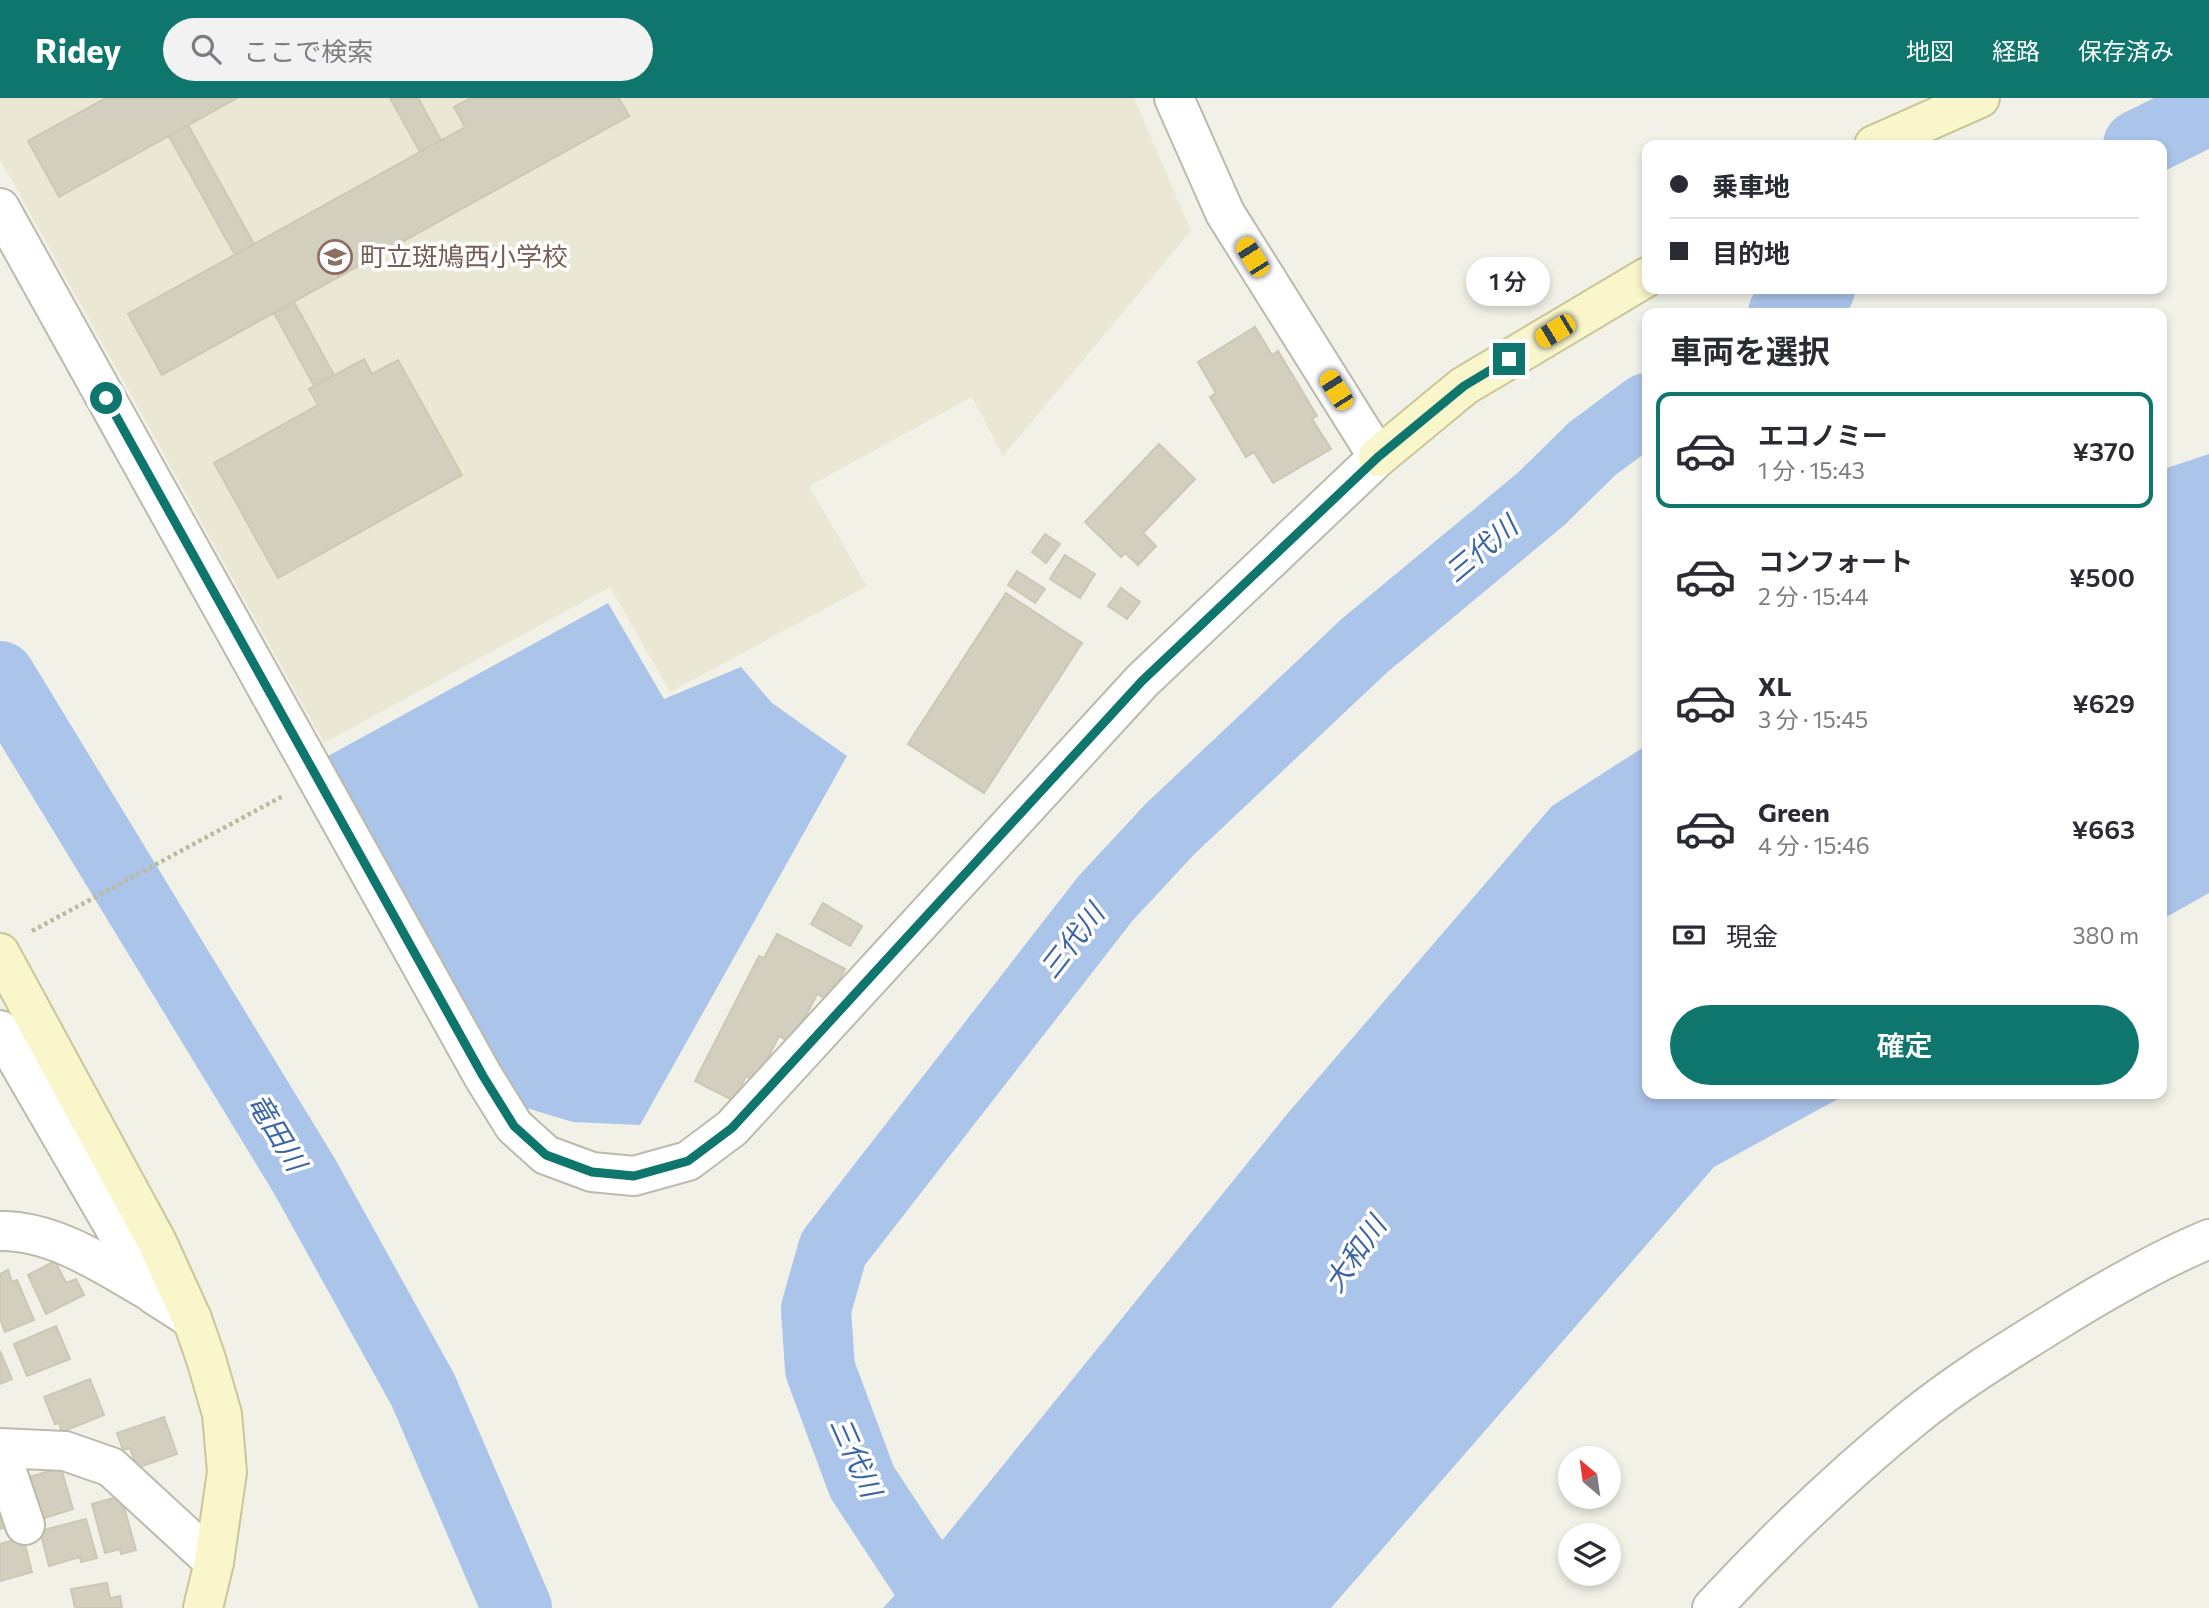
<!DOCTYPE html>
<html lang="ja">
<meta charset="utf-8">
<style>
body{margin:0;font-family:Commissioner,"Noto Sans JP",sans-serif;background:#f2f2f3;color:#2b2b33;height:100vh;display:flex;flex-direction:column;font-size:26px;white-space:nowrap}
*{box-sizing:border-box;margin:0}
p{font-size:23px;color:#7c7c81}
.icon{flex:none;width:38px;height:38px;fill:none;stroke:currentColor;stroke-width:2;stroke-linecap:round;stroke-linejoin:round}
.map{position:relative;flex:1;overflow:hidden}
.side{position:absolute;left:1642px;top:210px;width:525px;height:791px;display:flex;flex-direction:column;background:#fff;border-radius:14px;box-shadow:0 4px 10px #0003}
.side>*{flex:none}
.banner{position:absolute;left:1642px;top:42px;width:525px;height:154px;border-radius:14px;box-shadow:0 4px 10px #0003;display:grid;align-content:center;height:154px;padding:0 28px;background:#fff}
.needle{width:46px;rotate:331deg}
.tools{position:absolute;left:1558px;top:1348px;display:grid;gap:14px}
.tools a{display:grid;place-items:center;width:63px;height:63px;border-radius:50%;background:#fff;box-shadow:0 4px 10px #0003;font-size:35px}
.end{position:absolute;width:32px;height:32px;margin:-16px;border:9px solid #0f766e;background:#fff;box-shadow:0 0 0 4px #fff}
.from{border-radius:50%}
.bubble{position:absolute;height:49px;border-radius:24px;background:#fff;box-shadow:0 4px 10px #0003;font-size:23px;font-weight:600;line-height:49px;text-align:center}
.car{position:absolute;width:21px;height:42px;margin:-21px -10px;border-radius:9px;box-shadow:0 0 5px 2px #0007;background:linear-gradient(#f5c518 24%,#345 0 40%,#f5c518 0 76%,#345 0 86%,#f5c518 0)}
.banner b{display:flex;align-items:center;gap:24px;height:66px;font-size:26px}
.banner b+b{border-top:2px solid #e1e1e2}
.banner i{width:18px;height:18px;background:#2b2b33}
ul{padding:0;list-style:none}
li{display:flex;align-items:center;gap:21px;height:116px;margin:0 14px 10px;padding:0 14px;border:4px solid transparent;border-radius:14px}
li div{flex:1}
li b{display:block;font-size:26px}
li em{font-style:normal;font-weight:600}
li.selected{border-color:#0f766e}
li>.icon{width:63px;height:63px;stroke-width:1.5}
h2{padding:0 28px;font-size:32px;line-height:84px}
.pay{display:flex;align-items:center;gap:18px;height:77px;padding:0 28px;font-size:26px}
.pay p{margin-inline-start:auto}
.cta{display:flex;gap:14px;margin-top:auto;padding:14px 28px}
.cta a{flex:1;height:80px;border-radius:42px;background:#0f766e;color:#fff;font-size:28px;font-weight:600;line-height:80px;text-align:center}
header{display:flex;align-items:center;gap:42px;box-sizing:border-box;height:98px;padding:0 35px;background:#0f766e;color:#fff}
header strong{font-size:33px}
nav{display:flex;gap:38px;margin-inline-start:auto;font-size:24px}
.search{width:490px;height:63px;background:#f2f2f3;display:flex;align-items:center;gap:18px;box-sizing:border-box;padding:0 24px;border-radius:38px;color:#7c7c81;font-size:26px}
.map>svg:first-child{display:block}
.education{fill:#eae8d4}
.water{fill:#abc4e9}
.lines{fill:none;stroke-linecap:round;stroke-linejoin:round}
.river{stroke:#abc4e9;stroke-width:70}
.building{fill:#d3cfbf;stroke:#cdc7b3;stroke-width:2}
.street-casing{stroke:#bdbaac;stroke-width:42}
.secondary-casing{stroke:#cac69a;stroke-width:42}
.path{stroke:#bdb89e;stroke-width:4.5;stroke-dasharray:3.5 3.5;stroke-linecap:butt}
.street{stroke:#fff;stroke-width:38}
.secondary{stroke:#f9f6cc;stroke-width:38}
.route{stroke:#0f766e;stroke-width:9}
.labels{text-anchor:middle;stroke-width:7;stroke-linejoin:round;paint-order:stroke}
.education-label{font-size:26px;fill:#785e54;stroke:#fff;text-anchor:start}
.water-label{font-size:28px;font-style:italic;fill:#3c65a6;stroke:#fff}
</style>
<header>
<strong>Ridey</strong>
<div class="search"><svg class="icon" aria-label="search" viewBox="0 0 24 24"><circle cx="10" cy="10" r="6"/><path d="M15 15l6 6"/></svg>ここで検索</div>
<nav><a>地図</a><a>経路</a><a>保存済み</a></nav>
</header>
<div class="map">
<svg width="2209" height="1510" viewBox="0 0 2209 1510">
<rect width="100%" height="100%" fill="#f2f1e8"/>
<!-- education -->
<path class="education" d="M 0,0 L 1134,0 L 1191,133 L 1003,358 L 972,299 L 809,388 L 867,488 L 670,594 L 610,489 L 324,645 L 0,61 Z"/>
<!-- water -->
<path class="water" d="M 2209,356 L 2209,795 L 2161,822 L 2161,372 Z
M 608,505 L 664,601 L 741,569 L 772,605 L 847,658 L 640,1027 L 573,1024 L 523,1009 L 328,658 Z
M 1647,647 L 1647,996 L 1847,996 L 1714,1069 L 1331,1510 L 883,1510 L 919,1471 L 1288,1015 L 1552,708 Z"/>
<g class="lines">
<!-- river -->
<path class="river" d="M 2138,47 L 2209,12
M 1783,215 L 1820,191
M 0,578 L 305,1079 L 423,1292 L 517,1510
M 945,1510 L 862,1384 L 820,1271 L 816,1211 L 833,1151 L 1105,801 L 1170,731 L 1364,548 L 1541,401 L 1592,351 L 1647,310"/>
</g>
<!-- building -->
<path class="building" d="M 106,0 L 237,0 L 59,99 L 28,43 Z
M 390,0 L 418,0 L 441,42 L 420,54 Z
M 471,0 L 619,0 L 629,18 L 162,277 L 128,216 L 465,29 L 454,9 Z
M 188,27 L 254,146 L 235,157 L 169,38 Z
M 294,204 L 334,277 L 314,288 L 274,215 Z
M 1255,229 L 1272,257 L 1278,253 L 1317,318 L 1312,321 L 1331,351 L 1273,385 L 1254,354 L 1246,359 L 1210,299 L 1216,295 L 1198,264 Z
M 364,261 L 372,276 L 398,262 L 462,377 L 278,480 L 214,365 L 318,307 L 309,291 Z
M 1159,346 L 1195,381 L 1143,435 L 1156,448 L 1138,467 L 1125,455 L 1121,459 L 1085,424 Z
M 1045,436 L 1060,446 L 1046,465 L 1032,454 Z
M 1065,457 L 1095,476 L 1080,500 L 1050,481 Z
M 1017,473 L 1045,491 L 1035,505 L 1008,487 Z
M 1121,490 L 1140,504 L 1127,521 L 1108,508 Z
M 1006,495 L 1082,545 L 984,695 L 908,646 Z
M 823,805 L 862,828 L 850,848 L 811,826 Z
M 777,836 L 845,871 L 829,902 L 817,896 L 792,945 L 779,938 L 756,983 L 746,978 L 734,1003 L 695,983 L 759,858 L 764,860 Z
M 55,1163 L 66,1185 L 76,1181 L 84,1197 L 46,1216 L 28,1177 Z
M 8,1172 L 12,1184 L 17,1182 L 34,1222 L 5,1234 L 0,1221 L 0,1176 Z
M 56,1228 L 70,1261 L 27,1278 L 14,1246 Z
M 0,1253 L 12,1281 L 0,1286 Z
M 90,1281 L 104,1317 L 62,1334 L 59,1325 L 55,1326 L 44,1299 Z
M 164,1319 L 177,1356 L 137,1370 L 130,1350 L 123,1352 L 117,1335 Z
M 61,1370 L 73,1411 L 41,1421 L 29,1379 Z
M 0,1395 L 9,1428 L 0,1431 Z
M 121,1398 L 136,1452 L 121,1456 L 120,1451 L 105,1455 L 92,1406 Z
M 86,1421 L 97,1460 L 81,1464 L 80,1459 L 49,1468 L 40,1433 Z
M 23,1439 L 32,1474 L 0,1483 L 0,1446 Z
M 107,1485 L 110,1500 L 120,1498 L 122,1510 L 75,1510 L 71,1491 Z"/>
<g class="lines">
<!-- street casing -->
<g class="street-casing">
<path id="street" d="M 0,110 L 483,978 L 514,1028 L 546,1057 L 592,1074 L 634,1078 L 688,1063 L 732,1030 L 1142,583 L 1378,359 L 1225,115 L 1174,0
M 0,932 L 153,1196 L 192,1221
M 0,1133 C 54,1132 106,1168 151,1194
M 0,1350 L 65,1353 L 111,1369 L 214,1464
M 0,1353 L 25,1427
M 1712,1510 C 1775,1442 1842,1378 1913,1320 C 1956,1285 2003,1256 2050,1227 C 2101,1195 2154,1164 2209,1141"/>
</g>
<!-- secondary casing -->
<g class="secondary-casing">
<path id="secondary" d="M 1874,47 L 1980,0
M 1378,359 L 1464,288 L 1647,179
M 0,855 L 157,1144 L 192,1221 L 206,1261 L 222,1316 L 227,1374 L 214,1464 L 203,1510"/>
</g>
<!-- path -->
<path class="path" d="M 32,833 L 283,698"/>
<!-- street -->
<use href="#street" class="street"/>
<!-- secondary -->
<use href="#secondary" class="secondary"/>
</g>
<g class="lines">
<!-- route -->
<path class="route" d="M 106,300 L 483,978 L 514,1028 L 546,1057 L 592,1074 L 634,1078 L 688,1063 L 732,1030 L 1142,583 L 1378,359 L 1464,288 L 1509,261"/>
</g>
<!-- icons -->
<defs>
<g id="school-ring" transform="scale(1.75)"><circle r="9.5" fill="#fff" stroke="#8d6e63" stroke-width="1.5"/><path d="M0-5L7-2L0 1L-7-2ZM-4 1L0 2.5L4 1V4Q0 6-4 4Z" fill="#8d6e63"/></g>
</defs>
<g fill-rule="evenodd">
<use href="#school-ring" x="335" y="159"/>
</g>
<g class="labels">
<!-- education labels -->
<g class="education-label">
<text x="360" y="168">町立斑鳩西小学校</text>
</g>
<!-- water labels -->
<g class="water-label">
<text transform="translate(1481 451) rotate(-40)" y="10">三代川</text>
<text transform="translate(1072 843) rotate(-52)" y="10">三代川</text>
<text transform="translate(277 1034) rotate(59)" y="10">竜田川</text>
<text transform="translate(1355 1156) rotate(-55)" y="10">大和川</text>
<text transform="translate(856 1359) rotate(66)" y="10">三代川</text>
</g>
</g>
</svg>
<div class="tools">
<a><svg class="needle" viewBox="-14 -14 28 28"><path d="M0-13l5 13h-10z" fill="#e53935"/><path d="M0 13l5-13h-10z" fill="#7c7c81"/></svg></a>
<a><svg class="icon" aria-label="layers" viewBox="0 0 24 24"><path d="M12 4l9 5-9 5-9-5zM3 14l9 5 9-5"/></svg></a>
</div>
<i class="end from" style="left:106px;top:300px"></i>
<i class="end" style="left:1509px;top:261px"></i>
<div class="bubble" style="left:1466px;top:159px;width:84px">1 分</div>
<i class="car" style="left:1252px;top:159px;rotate:328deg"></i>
<i class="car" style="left:1555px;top:233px;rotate:239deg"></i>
<i class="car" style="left:1336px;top:292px;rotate:328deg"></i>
<div class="banner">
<b><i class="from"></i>乗車地</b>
<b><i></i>目的地</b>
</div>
<section class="side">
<h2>車両を選択</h2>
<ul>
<li class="selected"><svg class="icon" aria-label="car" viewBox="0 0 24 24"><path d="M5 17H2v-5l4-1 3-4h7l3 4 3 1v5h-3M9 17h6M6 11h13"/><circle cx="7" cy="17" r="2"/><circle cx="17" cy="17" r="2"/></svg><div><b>エコノミー</b><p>1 分 · 15:43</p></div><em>¥370</em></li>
<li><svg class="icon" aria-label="car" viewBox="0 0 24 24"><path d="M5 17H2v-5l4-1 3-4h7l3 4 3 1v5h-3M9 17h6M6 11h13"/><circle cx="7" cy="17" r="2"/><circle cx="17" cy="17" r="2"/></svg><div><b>コンフォート</b><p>2 分 · 15:44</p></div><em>¥500</em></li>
<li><svg class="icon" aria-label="car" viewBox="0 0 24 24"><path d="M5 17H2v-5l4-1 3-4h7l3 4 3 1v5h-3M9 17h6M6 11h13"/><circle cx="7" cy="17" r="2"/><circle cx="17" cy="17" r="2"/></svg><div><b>XL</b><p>3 分 · 15:45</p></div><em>¥629</em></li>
<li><svg class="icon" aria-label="car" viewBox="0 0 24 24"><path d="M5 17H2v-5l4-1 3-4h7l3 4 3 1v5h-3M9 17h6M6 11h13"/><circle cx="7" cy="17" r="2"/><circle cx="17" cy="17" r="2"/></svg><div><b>Green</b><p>4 分 · 15:46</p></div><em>¥663</em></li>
</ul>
<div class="pay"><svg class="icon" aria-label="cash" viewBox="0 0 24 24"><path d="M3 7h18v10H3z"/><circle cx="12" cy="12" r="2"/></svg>現金<p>380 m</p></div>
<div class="cta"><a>確定</a></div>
</section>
</div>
